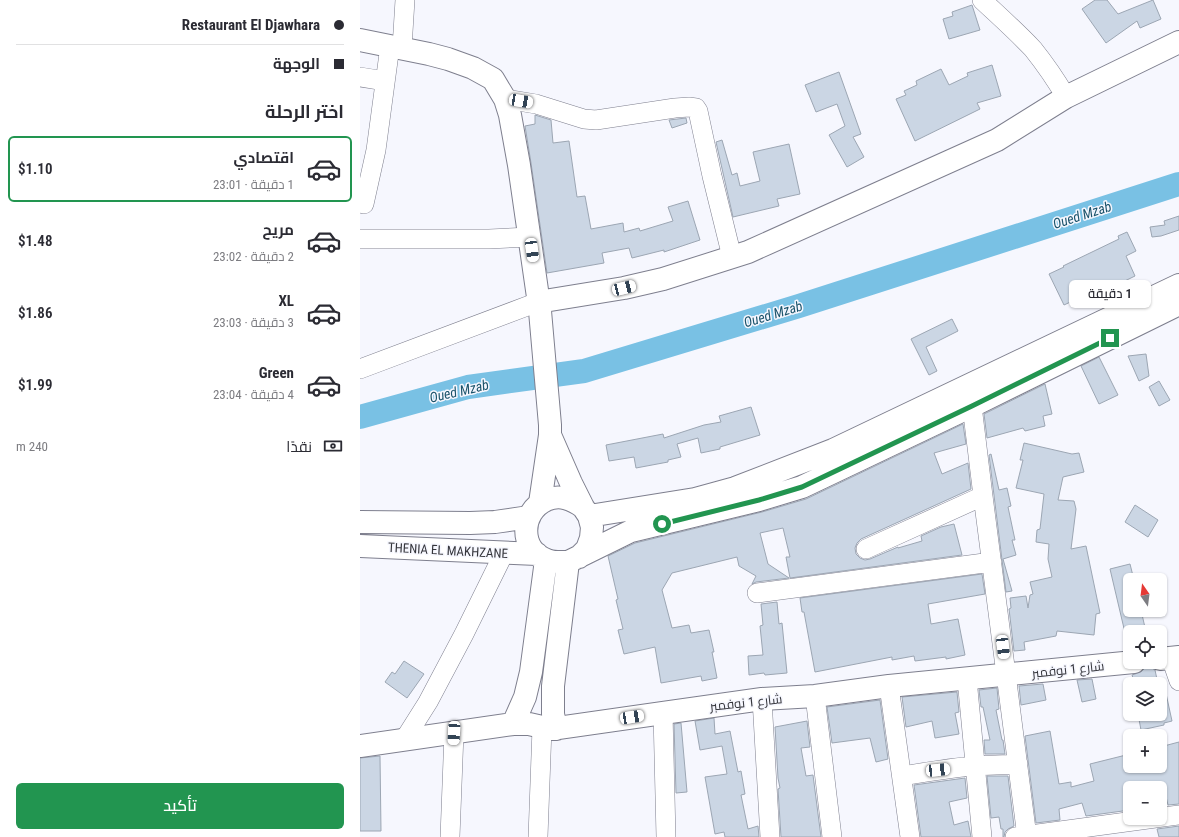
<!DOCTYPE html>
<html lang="ar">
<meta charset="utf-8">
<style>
body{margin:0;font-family:"Roboto Condensed",Cairo,sans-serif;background:#f7f7f7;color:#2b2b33;direction:rtl;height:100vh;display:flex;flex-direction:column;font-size:15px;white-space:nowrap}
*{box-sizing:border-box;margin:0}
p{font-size:13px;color:#7c7c81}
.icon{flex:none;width:22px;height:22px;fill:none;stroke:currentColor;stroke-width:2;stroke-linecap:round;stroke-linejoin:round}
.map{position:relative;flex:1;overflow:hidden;direction:ltr}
.drawer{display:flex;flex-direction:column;background:#fff;width:360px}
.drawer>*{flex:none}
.hud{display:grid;align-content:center;height:88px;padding:0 16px;background:#fff}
.needle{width:26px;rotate:346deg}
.controls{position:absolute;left:763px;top:573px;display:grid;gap:8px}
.controls a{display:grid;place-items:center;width:44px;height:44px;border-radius:6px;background:#fff;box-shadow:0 1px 3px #0004;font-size:20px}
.end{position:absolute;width:18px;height:18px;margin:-9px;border:5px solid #229550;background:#fff;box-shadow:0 0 0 2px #fff}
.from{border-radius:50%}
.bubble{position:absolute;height:28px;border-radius:6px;background:#fff;box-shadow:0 1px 3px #0004;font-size:13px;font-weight:600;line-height:28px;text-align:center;direction:rtl}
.car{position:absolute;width:12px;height:24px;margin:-12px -6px;border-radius:5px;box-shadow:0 0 3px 1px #0007;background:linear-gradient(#fff 24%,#345 0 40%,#fff 0 76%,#345 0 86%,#fff 0)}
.hud b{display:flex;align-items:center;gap:14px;height:38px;font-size:15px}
.hud b+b{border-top:1px solid #e1e1e2}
.hud i{width:10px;height:10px;background:#2b2b33}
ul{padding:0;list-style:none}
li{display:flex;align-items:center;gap:12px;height:66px;margin:0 8px 6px;padding:0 8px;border:2px solid transparent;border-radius:6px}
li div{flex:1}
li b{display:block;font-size:15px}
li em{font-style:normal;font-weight:600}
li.current{border-color:#229550}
li>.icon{width:36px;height:36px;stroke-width:1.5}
h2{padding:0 16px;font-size:18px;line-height:48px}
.pay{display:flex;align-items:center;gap:10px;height:44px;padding:0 16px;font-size:15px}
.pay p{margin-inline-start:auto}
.action{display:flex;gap:8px;margin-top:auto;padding:8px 16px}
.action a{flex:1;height:46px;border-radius:6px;background:#229550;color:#fff;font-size:16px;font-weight:600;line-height:46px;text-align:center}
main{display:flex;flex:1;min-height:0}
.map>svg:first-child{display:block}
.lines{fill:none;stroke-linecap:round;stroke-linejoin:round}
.river{stroke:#79c1e4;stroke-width:24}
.building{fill:#cbd6e4;stroke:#9ca6b3}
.minor-casing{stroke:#7e7f8e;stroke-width:20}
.major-casing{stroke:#7e7f8e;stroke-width:24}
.minor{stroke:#fff;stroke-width:19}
.major{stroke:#fff;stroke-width:22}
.route{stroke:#229550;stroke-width:5}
.labels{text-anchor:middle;stroke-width:3;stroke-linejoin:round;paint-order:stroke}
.street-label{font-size:13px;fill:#34353b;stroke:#f6f7fe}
.water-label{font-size:14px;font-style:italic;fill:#1a536b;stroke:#f6f7fe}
</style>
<main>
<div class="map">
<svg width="819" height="837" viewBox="0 0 819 837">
<rect width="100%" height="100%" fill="#f6f7fe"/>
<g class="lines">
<!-- river -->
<path class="river" d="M 0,417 L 108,387 L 224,371 L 439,306 L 819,184"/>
</g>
<!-- building -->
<path class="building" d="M 735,0 L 747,0 L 758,14 L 793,0 L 801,19 L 780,28 L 777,21 L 746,43 L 722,9 Z
M 612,5 L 620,30 L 589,39 L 583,19 L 593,16 L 592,12 Z
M 632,65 L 641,96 L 617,103 L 620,109 L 555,141 L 536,99 L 546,95 L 544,91 L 557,85 L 556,81 L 581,69 L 589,85 L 608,76 L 607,73 Z
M 479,72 L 501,134 L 493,137 L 504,157 L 487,167 L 469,135 L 485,126 L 477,104 L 456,112 L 445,85 Z
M 175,115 L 191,120 L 193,143 L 209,141 L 217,197 L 225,196 L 231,229 L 263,223 L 264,232 L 279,228 L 280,231 L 313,221 L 308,207 L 328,201 L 340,240 L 304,252 L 304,250 L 272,258 L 269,248 L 242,253 L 244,263 L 187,273 L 171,163 L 165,126 L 175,124 Z
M 326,118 L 327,123 L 312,128 L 309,120 Z
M 362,140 L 372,175 L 377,173 L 380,186 L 400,181 L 393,152 L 429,144 L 440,194 L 417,199 L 419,206 L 373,217 L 356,142 Z
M 819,216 L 819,230 L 801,236 L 792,237 L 790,227 L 805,225 L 804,221 Z
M 767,232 L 776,251 L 766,256 L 775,276 L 736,295 L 734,291 L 704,305 L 689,274 L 704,267 L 703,266 L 759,239 L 758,236 Z
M 592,319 L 598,331 L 566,347 L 577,371 L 569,375 L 551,339 Z
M 786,354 L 789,376 L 779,381 L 768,356 Z
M 739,357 L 758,395 L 739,404 L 721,366 Z
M 799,381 L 810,400 L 799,406 L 789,387 Z
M 685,384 L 692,414 L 683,416 L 685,426 L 665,431 L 663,428 L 627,438 L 624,414 Z
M 391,407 L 400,435 L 360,447 L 360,449 L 341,453 L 338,438 L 317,444 L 321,457 L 308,460 L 308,462 L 276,468 L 274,457 L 249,461 L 246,445 L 303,434 L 304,438 L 344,425 L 361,422 L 359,416 Z
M 603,424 L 606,444 L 574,453 L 582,474 L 608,463 L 611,489 L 501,539 L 497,543 L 495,548 L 496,554 L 500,558 L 505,560 L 510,559 L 538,547 L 538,548 L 562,541 L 561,536 L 581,527 L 594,524 L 602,555 L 430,578 L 426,557 L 430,557 L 423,528 L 400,533 L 408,564 L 429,578 L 396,582 L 392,584 L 396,576 L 379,566 L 377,557 L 312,573 L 302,590 L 312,628 L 329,625 L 331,633 L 349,630 L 354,652 L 352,652 L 357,678 L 342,681 L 341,676 L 301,683 L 295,647 L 264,654 L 258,630 L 263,629 L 256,600 L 258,599 L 248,556 L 275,543 L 402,512 L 446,499 Z
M 664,443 L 712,454 L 719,453 L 724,472 L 703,477 L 698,500 L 714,501 L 716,509 L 711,549 L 726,546 L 740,613 L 736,614 L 734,635 L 697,631 L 696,636 L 664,642 L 665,650 L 654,651 L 649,609 L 651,608 L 650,598 L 666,596 L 668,608 L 670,595 L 673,594 L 670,582 L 692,577 L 688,559 L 689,544 L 676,542 L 677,530 L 680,529 L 684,494 L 656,488 L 663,460 L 660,460 Z
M 631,454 L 639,490 L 647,488 L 651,506 L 648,507 L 655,540 L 652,540 L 656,555 L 643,559 L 652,591 L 646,592 L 629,455 Z
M 775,505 L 798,520 L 788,537 L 765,522 Z
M 770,564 L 774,580 L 770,580 L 770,610 L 781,610 L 786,632 L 770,632 L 770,636 L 766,637 L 750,569 Z
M 622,574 L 625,594 L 568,604 L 571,624 L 598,619 L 605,655 L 586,659 L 586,657 L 555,661 L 554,656 L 532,660 L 532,657 L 455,672 L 444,612 L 442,612 L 440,598 Z
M 417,602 L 419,624 L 422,623 L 427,673 L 405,675 L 404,673 L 389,675 L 388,656 L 403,655 L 400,626 L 403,625 L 401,604 Z
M 44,661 L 64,674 L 47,698 L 25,682 L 32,672 L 35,674 Z
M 789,664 L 790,667 L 795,670 L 798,684 L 775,684 L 772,675 L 781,672 L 785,668 L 786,665 Z
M 732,679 L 736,699 L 722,702 L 717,680 Z
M 683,684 L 686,700 L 661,705 L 659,686 Z
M 637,688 L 639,709 L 636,710 L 642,740 L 643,740 L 645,754 L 625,754 L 624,740 L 630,740 L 623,707 L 621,707 L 619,690 Z
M 800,689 L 805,689 L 812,721 L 804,723 L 804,725 L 781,730 L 778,714 L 800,714 Z
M 597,692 L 599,712 L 595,713 L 599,734 L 575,738 L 572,721 L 546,727 L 542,697 Z
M 520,700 L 528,759 L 516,762 L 510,738 L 472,743 L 467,707 Z
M 354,718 L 355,734 L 370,731 L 378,772 L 381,771 L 385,794 L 381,795 L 388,829 L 398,826 L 399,837 L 365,837 L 364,832 L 355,834 L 345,777 L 367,774 L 362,746 L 340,750 L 335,721 Z
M 447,721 L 450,747 L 441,748 L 446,776 L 453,775 L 461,837 L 421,837 L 418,789 L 420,788 L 418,778 L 415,727 Z
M 321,723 L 327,792 L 316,793 L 314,724 Z
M 690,731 L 699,784 L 711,782 L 711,787 L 734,781 L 730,764 L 770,754 L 770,766 L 800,766 L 800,747 L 819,742 L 819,804 L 808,805 L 804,788 L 770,788 L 770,810 L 726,816 L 722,803 L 699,809 L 700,820 L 676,823 L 665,736 Z
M 20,756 L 21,831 L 0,831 L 0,758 Z
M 627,776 L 648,776 L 654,826 L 648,829 L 645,832 L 644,837 L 643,837 L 643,829 L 641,829 L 639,817 L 631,818 Z
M 605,778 L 607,798 L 589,802 L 594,825 L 608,821 L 611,837 L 561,837 L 554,785 Z
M 819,826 L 819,837 L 799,837 L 797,829 Z"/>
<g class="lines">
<!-- minor casing -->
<g class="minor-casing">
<path id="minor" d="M 622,0 C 639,16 657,32 673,49 C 685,64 696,80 706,97
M 42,48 L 45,0
M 0,77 L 25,81
M 145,99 L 176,104 L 224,119 L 236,120 L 315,108 L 329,107 L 336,108 L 338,111 L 352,176 L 372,257
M 0,203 L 4,204 L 16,150 L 30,46
M 0,239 L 129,239 L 170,237
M 0,369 L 178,302
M 612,406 L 623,496 L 667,837
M 506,549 L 623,496
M 397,593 L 632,562
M 811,658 L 819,681
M 607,679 L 622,837
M 529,686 L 550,837
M 455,696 L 472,837
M 402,699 L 410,837
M 303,713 L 306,837
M 44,740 L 68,702 L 104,634 L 144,553
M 542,776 C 566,772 590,768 614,766 C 629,765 643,765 658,764
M 90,837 L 94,733
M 178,837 L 182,728
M 655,837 L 819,815"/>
</g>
<!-- major casing -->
<g class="major-casing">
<path id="major" d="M 0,40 L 69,54 L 88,59 L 113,68 L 133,79 L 145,99 L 150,115 L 159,165 L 180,311 L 190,425 L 190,435 L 180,503
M 178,302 L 264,288 L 303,279 L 388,252 L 637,140 L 706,97 L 819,42
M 190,435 L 211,483 L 223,507 L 229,516 L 232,527 L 231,538 L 227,549 L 219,557
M 223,507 C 212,499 200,494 186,500 C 160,512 159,550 187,560 C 194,563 201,562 208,562 L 271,531 L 399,500 L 442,487 L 612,406 L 819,304
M 229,516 L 335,499 L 375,488 L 473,450 L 819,285
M 0,522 L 110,523 L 135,522 L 169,517
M 0,546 L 177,554
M 800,659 L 819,657
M 153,724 L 165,697 L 171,672 L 186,560
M 196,729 L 193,714 L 193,686 L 208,562
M 0,746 L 153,724 L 169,724 L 191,729 L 303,713 L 402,699 L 455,696 L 529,686 L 774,662"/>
</g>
<!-- minor -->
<use href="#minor" class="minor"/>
<!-- major -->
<use href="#major" class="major"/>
</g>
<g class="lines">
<!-- route -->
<path class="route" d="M 302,524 L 399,500 L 442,487 L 612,406 L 750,338"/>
</g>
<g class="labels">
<!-- street labels -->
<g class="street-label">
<text transform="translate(88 550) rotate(3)" y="5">THENIA EL MAKHZANE</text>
<text transform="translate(708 669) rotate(-6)" y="5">شارع 1 نوفمبر</text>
<text transform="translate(386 702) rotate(-6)" y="5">شارع 1 نوفمبر</text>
</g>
<!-- water labels -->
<g class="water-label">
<text transform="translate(722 215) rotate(-18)" y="5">Oued Mzab</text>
<text transform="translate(413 314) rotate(-17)" y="5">Oued Mzab</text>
<text transform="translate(99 391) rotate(-13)" y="5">Oued Mzab</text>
</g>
</g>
</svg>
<div class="controls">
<a><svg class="needle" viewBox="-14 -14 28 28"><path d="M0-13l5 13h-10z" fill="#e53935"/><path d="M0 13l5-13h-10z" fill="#7c7c81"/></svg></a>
<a><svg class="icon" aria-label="locate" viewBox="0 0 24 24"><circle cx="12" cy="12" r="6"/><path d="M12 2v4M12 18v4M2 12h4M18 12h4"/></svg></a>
<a><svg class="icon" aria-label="layers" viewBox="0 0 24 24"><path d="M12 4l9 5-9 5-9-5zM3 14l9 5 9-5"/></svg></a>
<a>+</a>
<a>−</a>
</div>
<i class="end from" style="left:302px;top:524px"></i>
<i class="end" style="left:750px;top:338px"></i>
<div class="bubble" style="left:709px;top:280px;width:82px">1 دقيقة</div>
<i class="car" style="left:161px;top:101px;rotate:100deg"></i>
<i class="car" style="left:172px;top:250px;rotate:172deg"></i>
<i class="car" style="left:264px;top:288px;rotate:76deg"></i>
<i class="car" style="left:643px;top:647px;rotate:173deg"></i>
<i class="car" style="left:272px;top:717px;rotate:81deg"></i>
<i class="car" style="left:94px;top:733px;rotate:183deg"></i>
<i class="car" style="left:578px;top:770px;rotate:84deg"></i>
</div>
<section class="drawer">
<div class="hud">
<b><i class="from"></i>Restaurant El Djawhara</b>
<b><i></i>الوجهة</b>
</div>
<h2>اختر الرحلة</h2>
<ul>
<li class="current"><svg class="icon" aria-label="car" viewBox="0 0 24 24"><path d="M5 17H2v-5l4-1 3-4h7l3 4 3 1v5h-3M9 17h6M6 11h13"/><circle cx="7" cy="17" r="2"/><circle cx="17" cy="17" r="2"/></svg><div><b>اقتصادي</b><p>1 دقيقة · 23:01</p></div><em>$1.10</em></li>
<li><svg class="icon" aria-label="car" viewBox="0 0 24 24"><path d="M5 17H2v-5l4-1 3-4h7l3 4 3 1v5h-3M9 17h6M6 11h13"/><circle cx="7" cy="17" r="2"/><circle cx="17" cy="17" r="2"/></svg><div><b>مريح</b><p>2 دقيقة · 23:02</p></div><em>$1.48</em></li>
<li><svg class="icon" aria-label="car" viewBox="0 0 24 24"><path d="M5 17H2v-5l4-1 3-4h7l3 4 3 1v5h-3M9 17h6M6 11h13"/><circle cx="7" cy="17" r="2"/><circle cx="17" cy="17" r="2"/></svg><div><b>XL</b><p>3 دقيقة · 23:03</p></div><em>$1.86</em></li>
<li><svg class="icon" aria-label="car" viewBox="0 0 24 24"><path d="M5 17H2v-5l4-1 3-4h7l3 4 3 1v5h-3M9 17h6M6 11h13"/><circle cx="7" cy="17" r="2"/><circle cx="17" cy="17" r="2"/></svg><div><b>Green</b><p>4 دقيقة · 23:04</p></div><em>$1.99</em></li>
</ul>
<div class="pay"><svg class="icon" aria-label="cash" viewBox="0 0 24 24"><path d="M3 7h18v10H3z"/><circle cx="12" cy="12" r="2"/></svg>نقدًا<p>240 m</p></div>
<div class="action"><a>تأكيد</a></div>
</section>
</main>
